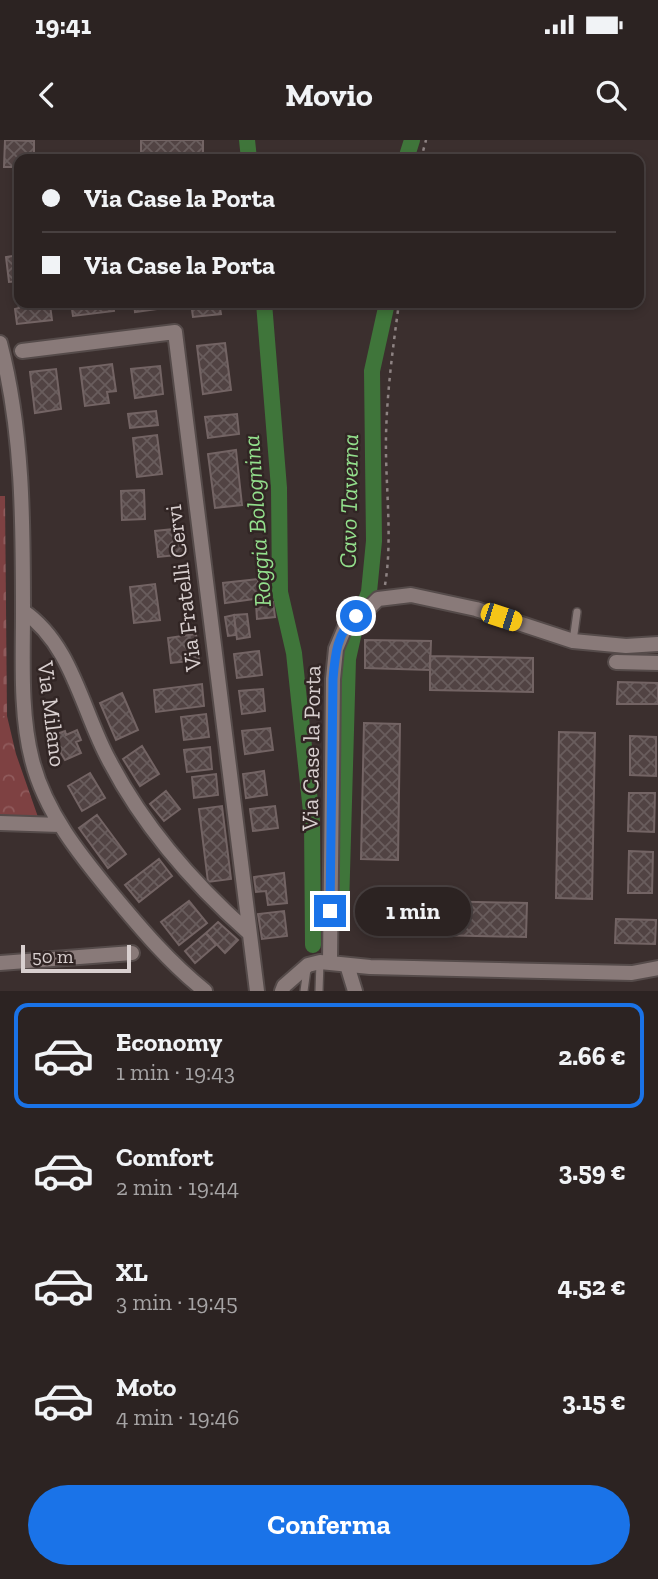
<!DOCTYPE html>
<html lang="it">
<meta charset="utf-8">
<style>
body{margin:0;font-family:"Zilla Slab",serif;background:#382f2f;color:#f1f3f6;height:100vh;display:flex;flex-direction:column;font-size:26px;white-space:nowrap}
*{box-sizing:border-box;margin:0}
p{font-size:23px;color:#a6a4a5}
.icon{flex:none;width:38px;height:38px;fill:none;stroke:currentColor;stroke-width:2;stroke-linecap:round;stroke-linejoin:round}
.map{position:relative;height:851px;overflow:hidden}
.panel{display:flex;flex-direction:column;background:#2c2322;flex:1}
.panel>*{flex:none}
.top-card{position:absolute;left:14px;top:14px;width:630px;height:154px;border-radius:14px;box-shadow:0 4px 10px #0003,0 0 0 2px #484040;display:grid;align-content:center;height:154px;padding:0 28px;background:#2c2322}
.scale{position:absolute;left:21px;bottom:18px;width:110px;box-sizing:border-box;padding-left:7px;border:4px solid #d8cfcf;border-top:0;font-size:19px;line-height:24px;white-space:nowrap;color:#d8cfcf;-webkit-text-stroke:5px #312524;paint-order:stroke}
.end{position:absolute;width:32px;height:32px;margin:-16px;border:9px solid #1a73e8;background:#fff;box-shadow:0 0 0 4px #fff}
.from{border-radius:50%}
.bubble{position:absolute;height:49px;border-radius:24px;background:#2c2322;box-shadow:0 4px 10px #0003,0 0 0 2px #484040;font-size:23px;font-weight:800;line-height:49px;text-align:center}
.car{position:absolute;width:21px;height:42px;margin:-21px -10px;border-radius:9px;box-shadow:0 0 5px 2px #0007;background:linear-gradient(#f5c518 24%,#345 0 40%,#f5c518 0 76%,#345 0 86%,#f5c518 0)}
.top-card b{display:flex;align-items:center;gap:24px;height:66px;font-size:26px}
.top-card b+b{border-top:2px solid #484040}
.top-card i{width:18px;height:18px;background:#f1f3f6}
ul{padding:12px 0 0;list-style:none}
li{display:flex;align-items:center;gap:21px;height:105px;margin:0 14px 10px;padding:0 14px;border:4px solid transparent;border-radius:14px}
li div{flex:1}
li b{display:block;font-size:26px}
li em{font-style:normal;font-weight:800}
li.selected{border-color:#1a73e8}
li>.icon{width:63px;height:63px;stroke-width:1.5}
.action{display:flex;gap:14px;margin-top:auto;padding:14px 28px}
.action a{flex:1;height:80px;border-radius:42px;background:#1a73e8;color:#fff;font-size:28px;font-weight:800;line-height:80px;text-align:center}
.status{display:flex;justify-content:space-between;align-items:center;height:49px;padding:0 35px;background:#2c2322;direction:ltr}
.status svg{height:19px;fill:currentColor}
header{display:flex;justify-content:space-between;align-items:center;height:91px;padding:0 28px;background:#2c2322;font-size:32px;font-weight:800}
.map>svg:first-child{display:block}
.cemetery{fill:url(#cemetery-stones)}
.park{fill:url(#park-crowns)}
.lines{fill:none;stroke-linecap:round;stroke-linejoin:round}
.canal{stroke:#3f753a;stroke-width:16}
.building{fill:url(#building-cross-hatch);stroke:#736464;stroke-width:2}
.lane-casing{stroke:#554b4a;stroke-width:10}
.street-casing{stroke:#554b4a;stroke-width:18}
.path{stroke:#8e8383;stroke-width:2.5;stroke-dasharray:3.5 5;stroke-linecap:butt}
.lane{stroke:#897a79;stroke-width:7}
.street{stroke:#897a79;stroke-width:14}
.route{stroke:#1a73e8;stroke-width:9}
.labels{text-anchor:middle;stroke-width:5;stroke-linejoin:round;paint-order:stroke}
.street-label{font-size:23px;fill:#d8cfcf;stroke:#312524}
.water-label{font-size:24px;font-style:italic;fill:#93df8c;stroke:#312524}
</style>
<div class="status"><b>19:41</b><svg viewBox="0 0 49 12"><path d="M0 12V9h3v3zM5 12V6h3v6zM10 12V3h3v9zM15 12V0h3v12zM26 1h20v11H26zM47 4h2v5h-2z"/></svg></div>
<header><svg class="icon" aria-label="back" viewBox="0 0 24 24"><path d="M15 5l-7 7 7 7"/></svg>Movio<svg class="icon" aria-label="search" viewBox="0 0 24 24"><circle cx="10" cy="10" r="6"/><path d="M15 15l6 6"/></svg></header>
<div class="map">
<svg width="658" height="851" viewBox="0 0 658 851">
<defs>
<pattern id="cemetery-stones" width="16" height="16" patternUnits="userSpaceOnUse" patternTransform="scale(1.75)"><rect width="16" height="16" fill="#7e4142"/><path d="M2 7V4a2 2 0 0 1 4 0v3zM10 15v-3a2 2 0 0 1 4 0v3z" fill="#905b5c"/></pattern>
<pattern id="park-crowns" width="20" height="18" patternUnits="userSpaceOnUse" patternTransform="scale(1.75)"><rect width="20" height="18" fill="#7e4142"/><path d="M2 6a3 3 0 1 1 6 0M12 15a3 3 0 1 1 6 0" fill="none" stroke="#905b5c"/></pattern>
<pattern id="building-cross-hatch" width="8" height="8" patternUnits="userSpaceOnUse" patternTransform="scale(1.75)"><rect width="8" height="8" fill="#514343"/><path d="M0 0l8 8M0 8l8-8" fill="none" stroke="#695d5d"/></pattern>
</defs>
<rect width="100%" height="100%" fill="#3b2f2e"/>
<!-- cemetery -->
<path class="cemetery" d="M 0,356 L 5,356 L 7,576 L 0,576 Z"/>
<!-- park -->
<path class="park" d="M 0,576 L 7,576 L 16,614 L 38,677 L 0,678 Z"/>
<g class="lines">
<!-- canal -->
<path class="canal" d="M 247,0 L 249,19
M 406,19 L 412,0
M 264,163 L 279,348 L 280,452 L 294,513 L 312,681 L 313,805
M 341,768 L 348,519 L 354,492 L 369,452 L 374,401 L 372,231 L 387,163"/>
</g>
<!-- building -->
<path class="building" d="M 5,0 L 34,1 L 34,19 L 19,19 L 19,27 L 4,27 Z
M 141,0 L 203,0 L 203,19 L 141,19 Z
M 19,115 L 19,141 L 9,142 L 6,117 Z
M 17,157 L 19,157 L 19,163 L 50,165 L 52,180 L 17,184 L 15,169 L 19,168 Z
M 71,163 L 113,163 L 114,171 L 73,176 Z
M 134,163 L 171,163 L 172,167 L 135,172 Z
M 191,163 L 219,163 L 221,174 L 193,177 Z
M 225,203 L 231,250 L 203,254 L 197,206 Z
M 112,224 L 116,251 L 107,252 L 109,263 L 85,266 L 80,228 Z
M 160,226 L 163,254 L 135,258 L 131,229 Z
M 56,229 L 61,269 L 35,273 L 30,232 Z
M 156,271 L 158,285 L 130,288 L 128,274 Z
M 237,274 L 239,294 L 208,298 L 205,277 Z
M 157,295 L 162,334 L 137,337 L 133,298 Z
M 236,310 L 242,365 L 215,368 L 208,314 Z
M 144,350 L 145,379 L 122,380 L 121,351 Z
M 183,388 L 186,414 L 158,417 L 155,391 Z
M 258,439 L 261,458 L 225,463 L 223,443 Z
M 155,444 L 160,480 L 134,483 L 130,447 Z
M 273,462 L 275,477 L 257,479 L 256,464 Z
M 247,474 L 250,497 L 237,499 L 234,475 Z
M 234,475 L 236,495 L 228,496 L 225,477 Z
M 196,494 L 199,520 L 171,523 L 168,498 Z
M 365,500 L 431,501 L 430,530 L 365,528 Z
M 259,511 L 262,535 L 237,538 L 234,514 Z
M 430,516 L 533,518 L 533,552 L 430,550 Z
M 618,542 L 658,543 L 658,564 L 617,564 Z
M 202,544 L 204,566 L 156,572 L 154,550 Z
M 263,549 L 265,571 L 242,574 L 239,551 Z
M 122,553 L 138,590 L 116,600 L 100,563 Z
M 206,574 L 209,597 L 184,600 L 181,577 Z
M 364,583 L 400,584 L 398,720 L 361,719 Z
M 270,588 L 273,610 L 245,614 L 242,591 Z
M 77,590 L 81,600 L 76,602 L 81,613 L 65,620 L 51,596 L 65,591 L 66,595 Z
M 559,592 L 595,593 L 592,759 L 556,758 Z
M 630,596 L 656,597 L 656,636 L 630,635 Z
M 142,606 L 159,634 L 140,646 L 123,619 Z
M 210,607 L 212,629 L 187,632 L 184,610 Z
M 264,631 L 267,655 L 246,658 L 243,634 Z
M 90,633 L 105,658 L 82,671 L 68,646 Z
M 216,634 L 218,655 L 194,658 L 192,637 Z
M 166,651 L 180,669 L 164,681 L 150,664 Z
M 629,653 L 655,653 L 654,692 L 628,691 Z
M 222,666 L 231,739 L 208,742 L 199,669 Z
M 275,666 L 278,688 L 253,691 L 250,669 Z
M 97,675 L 126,714 L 108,728 L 79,688 Z
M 629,711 L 653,712 L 652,753 L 628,753 Z
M 159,719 L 172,736 L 139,762 L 125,745 Z
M 284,733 L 287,763 L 268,765 L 266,751 L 256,752 L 254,737 Z
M 389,760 L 527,763 L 526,797 L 389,794 Z
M 189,761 L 207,783 L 179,805 L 161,782 Z
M 284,771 L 287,796 L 262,799 L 258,774 Z
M 616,779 L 656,780 L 655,804 L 615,803 Z
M 218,782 L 238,800 L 225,813 L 206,793 Z
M 206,793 L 216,805 L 195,823 L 185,811 Z"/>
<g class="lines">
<!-- lane casing -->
<g class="lane-casing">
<path id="lane" d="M 573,501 L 577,472
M 304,851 L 307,829
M 319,851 L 320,822"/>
</g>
<!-- street casing -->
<g class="street-casing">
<path id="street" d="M 0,203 C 23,291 23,381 23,472 C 23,519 20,574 32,620 C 45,672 80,715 113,755 C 142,790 170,823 205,851
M 22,211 L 175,192 L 257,851
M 23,471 C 73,505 82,572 110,622 C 144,687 194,744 248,792
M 616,522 L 658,523
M 0,683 L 60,685
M 330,822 L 333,539 L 336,509 L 346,485 L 356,476 L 367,470 L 378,459 L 411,455 L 476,469 L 573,501 L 626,506 L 658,504
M 0,823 L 132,813
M 347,825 L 355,851
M 282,851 L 284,846 L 308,825 L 320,822 L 370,827 L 632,833 L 658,828"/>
</g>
<!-- path -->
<path class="path" d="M 421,19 L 426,0
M 385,445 C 393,398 385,344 386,296 C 387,251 393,207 399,163"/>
<!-- lane -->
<use href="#lane" class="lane"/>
<!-- street -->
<use href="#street" class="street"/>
</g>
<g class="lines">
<!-- route -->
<path class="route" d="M 330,771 L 333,539 C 335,515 337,492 356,476"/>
</g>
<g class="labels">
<!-- street labels -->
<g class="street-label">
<text transform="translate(183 448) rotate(-97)" y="8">Via Fratelli Cervi</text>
<text transform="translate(52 574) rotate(83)" y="8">Via Milano</text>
<text transform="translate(311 608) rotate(-89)" y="8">Via Case la Porta</text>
</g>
<!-- water labels -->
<g class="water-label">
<text transform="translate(349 361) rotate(-89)" y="8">Cavo Taverna</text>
<text transform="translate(257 381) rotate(-94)" y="8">Roggia Bolognina</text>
</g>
</g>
</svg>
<div class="scale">50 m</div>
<i class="end from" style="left:356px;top:476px"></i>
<i class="end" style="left:330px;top:771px"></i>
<div class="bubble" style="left:355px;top:747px;width:116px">1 min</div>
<i class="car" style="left:501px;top:477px;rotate:108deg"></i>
<div class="top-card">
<b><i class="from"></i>Via Case la Porta</b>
<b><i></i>Via Case la Porta</b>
</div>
</div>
<section class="panel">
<ul>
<li class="selected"><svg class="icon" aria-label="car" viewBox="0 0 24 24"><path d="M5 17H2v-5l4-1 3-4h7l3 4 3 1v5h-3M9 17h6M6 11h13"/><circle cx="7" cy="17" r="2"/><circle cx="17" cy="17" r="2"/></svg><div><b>Economy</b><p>1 min · 19:43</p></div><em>2.66 €</em></li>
<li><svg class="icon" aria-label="car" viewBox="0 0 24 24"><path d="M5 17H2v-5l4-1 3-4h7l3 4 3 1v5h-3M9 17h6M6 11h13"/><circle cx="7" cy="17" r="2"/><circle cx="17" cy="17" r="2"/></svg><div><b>Comfort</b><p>2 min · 19:44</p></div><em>3.59 €</em></li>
<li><svg class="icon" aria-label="car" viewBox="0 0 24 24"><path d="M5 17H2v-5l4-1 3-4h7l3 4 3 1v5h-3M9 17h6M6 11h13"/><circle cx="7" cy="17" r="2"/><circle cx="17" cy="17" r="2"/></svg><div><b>XL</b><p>3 min · 19:45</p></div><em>4.52 €</em></li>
<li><svg class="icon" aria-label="car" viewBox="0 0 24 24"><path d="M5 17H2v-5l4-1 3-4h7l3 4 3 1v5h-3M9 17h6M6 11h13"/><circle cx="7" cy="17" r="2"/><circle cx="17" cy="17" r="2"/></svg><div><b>Moto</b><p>4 min · 19:46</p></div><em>3.15 €</em></li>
</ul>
<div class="action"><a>Conferma</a></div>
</section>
